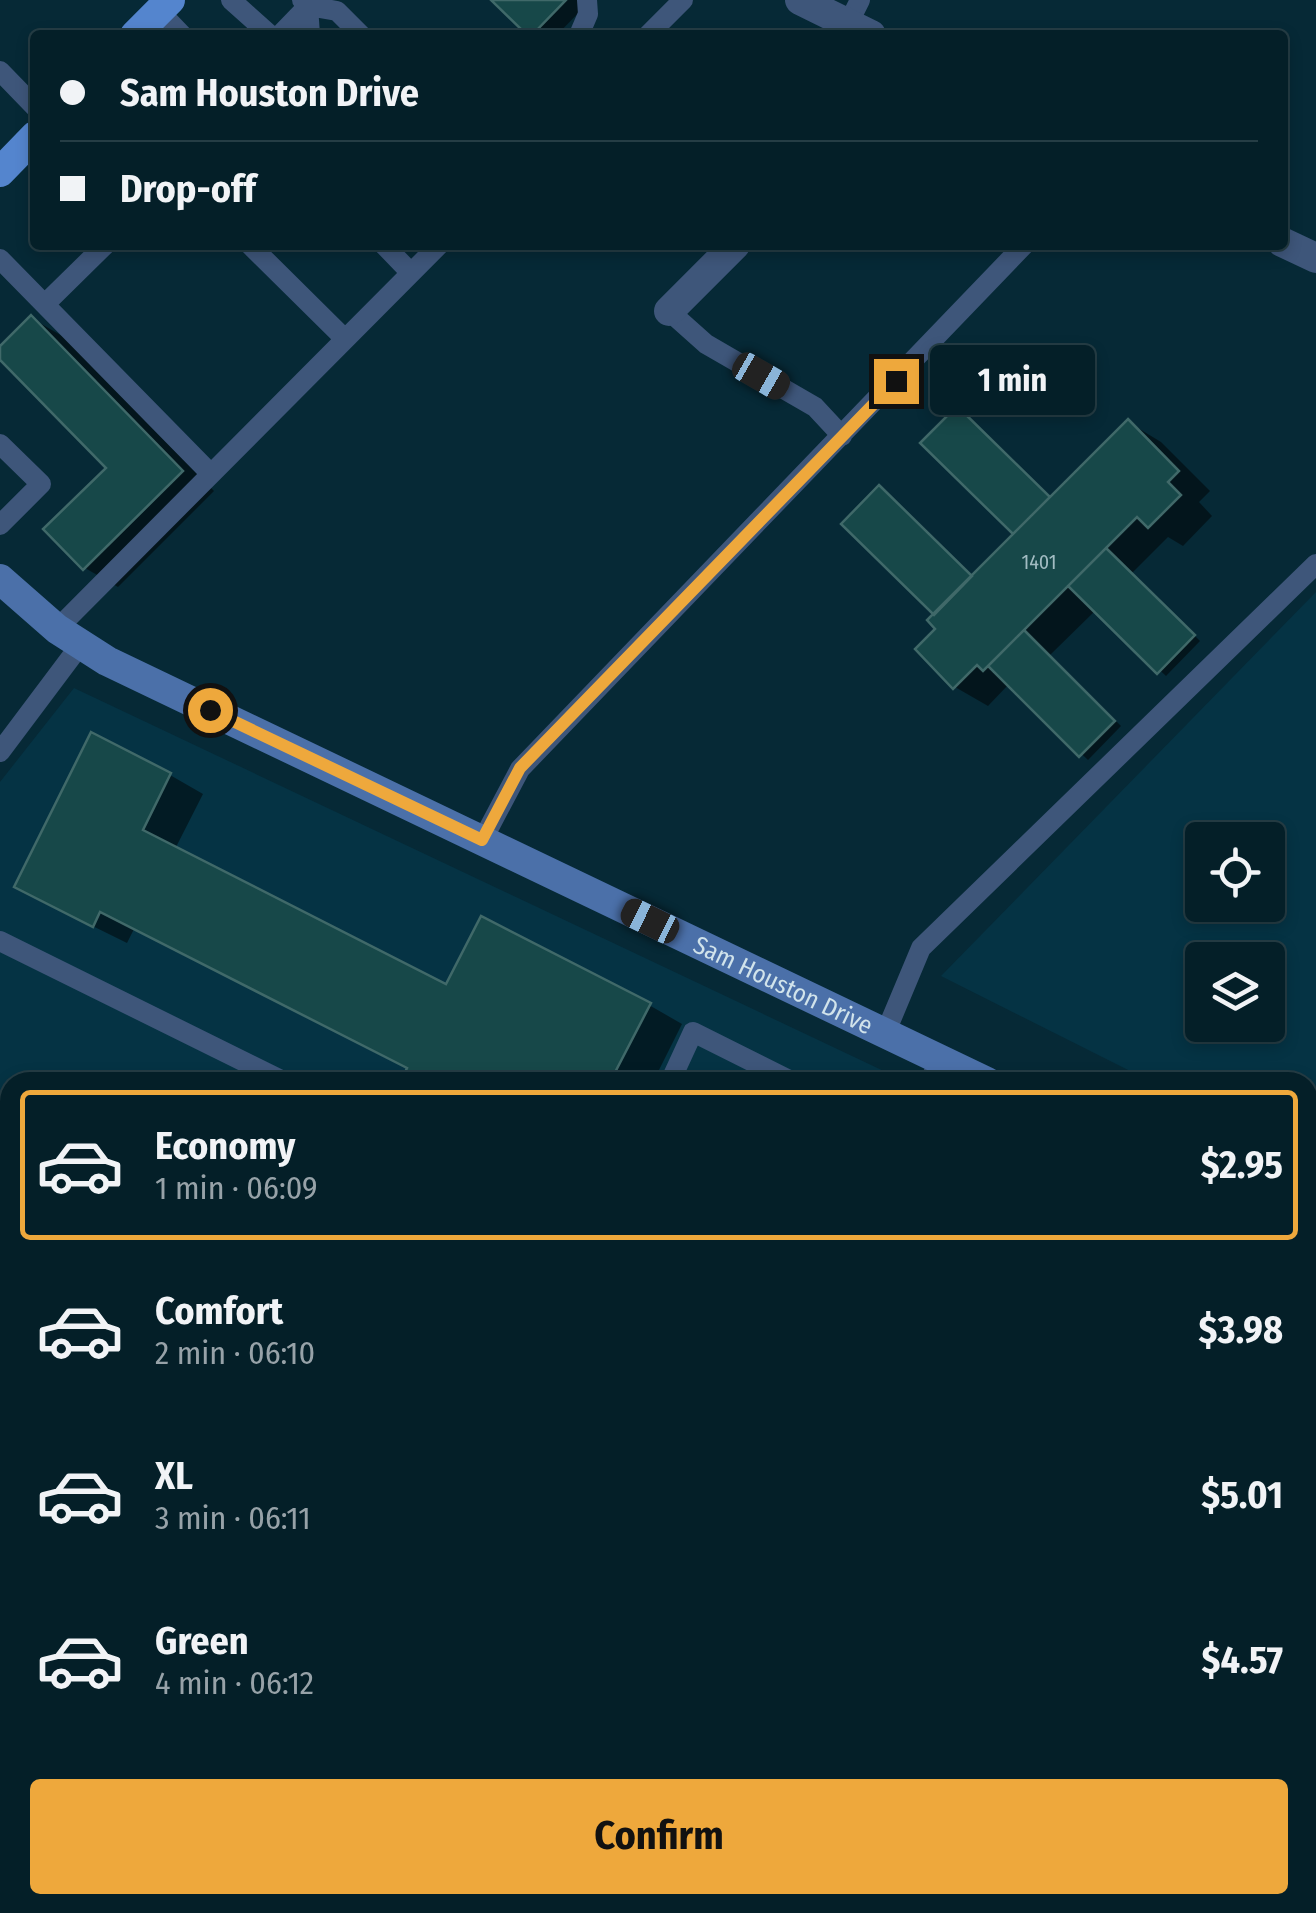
<!DOCTYPE html>
<meta charset="utf-8">
<style>
body{margin:0;font-family:"Fira Sans Condensed",sans-serif;background:#122c34;color:#f1f3f6;height:100vh;display:flex;flex-direction:column;font-size:38px;white-space:nowrap}
*{box-sizing:border-box;margin:0}
p{font-size:32px;color:#97a2a8}
.icon{flex:none;width:55px;height:55px;fill:none;stroke:currentColor;stroke-width:2;stroke-linecap:round;stroke-linejoin:round}
.map{position:relative;flex:1;overflow:hidden}
.details{position:absolute;left:0px;top:1072px;width:1318px;height:842px;display:flex;flex-direction:column;background:#041f28;border-radius:30px 30px 0 0;box-shadow:0 5px 15px #0003,0 0 0 2px #253d45}
.details>*{flex:none}
.banner{position:absolute;left:30px;top:30px;width:1258px;height:220px;border-radius:10px;box-shadow:0 5px 15px #0003,0 0 0 2px #253d45;display:grid;align-content:center;height:220px;padding:0 30px;background:#041f28}
.fabs{position:absolute;left:1185px;top:822px;display:grid;gap:20px}
.fabs a{display:grid;place-items:center;width:100px;height:100px;border-radius:10px;background:#041f28;box-shadow:0 5px 15px #0003,0 0 0 2px #253d45;font-size:50px}
.end{position:absolute;width:45px;height:45px;margin:-22px;border:12px solid #eea83c;background:#111;box-shadow:0 0 0 5px #111}
.from{border-radius:50%}
.bubble{position:absolute;height:70px;border-radius:10px;background:#041f28;box-shadow:0 5px 15px #0003,0 0 0 2px #253d45;font-size:32px;font-weight:700;line-height:70px;text-align:center}
.car{position:absolute;width:30px;height:60px;margin:-30px -15px;border-radius:12px;box-shadow:0 0 8px 2px #0007;background:linear-gradient(#222 24%,#8ab4d8 0 40%,#222 0 76%,#8ab4d8 0 86%,#222 0)}
.banner b{display:flex;align-items:center;gap:35px;height:95px;font-size:38px}
.banner b+b{border-top:2px solid #253d45}
.banner i{width:25px;height:25px;background:#f1f3f6}
ul{padding:18px 0 0;list-style:none}
li{display:flex;align-items:center;gap:30px;height:150px;margin:0 20px 15px;padding:0 10px;border:5px solid transparent;border-radius:10px}
li div{flex:1}
li b{display:block;font-size:38px}
li em{font-style:normal;font-weight:700}
li.current{border-color:#eea83c}
li>.icon{width:90px;height:90px;stroke-width:1.5}
.button{display:flex;gap:20px;margin-top:auto;padding:20px 30px}
.button a{flex:1;height:115px;border-radius:10px;background:#eea83c;color:#111;font-size:40px;font-weight:700;line-height:115px;text-align:center}
.map>svg:first-child{display:block}
.built{fill:#053344;fill-rule:evenodd}
.green{fill:#194151}
.shadow{fill:#0007}
.building{fill:#174849;stroke:#406969;stroke-width:2.5}
.lines{fill:none;stroke-linecap:round;stroke-linejoin:round}
.lane{stroke:#3e567a;stroke-width:20}
.street{stroke:#3e567a;stroke-width:30}
.secondary{stroke:#4b70a9;stroke-width:30}
.primary{stroke:#5485ce;stroke-width:30}
.rail-casing{stroke:#92aab3;stroke-width:11}
.rail{stroke:#062936;stroke-width:8;stroke-dasharray:22;stroke-linecap:butt}
.route{stroke:#eea83c;stroke-width:12}
.labels{text-anchor:middle;stroke-width:8;stroke-linejoin:round;paint-order:stroke}
.number-label{font-size:20px;fill:#a2bcc2}
.street-label{font-size:25px;fill:#d1e3eb;stroke:#062936}
</style>
<div class="map">
<svg width="1316" height="1913" viewBox="0 0 1316 1913">
<rect width="100%" height="100%" fill="#062936"/>
<!-- built -->
<path class="built" d="M 1316,592 L 1316,1165 L 1308,1161 L 1308,1082 L 1152,1082 L 941,976 ZM 1268,840 L 1268,905 L 1202,905 L 1202,840 ZM 1202,960 L 1268,960 L 1268,1025 L 1202,1025 Z
M 74,688 L 907,1082 L 10,1082 L 10,1824 L 0,1818 L 0,782 Z
M 163,1905 L 767,1905 L 760,1913 L 178,1913 Z"/>
<!-- green -->
<path class="green" d="M 1316,1339 L 1316,1913 L 823,1913 L 830,1905 L 1308,1905 L 1308,1349 Z"/>
<!-- shadow -->
<path class="shadow" d="M 495,0 L 589,0 L 590,1 L 557,35 L 530,35 Z
M 31,318 L 64,337 L 214,491 L 118,587 L 85,568 L 109,468 L 0,356 L 0,349 Z
M 957,409 L 1052,499 L 1128,422 L 1161,442 L 1210,491 L 1199,502 L 1212,516 L 1183,546 L 1168,537 L 1132,573 L 1200,641 L 1166,676 L 1096,610 L 1050,655 L 1121,726 L 1088,760 L 1009,684 L 988,706 L 955,687 L 936,614 L 880,488 L 973,577 L 1016,534 Z
M 170,775 L 203,794 L 175,849 L 447,987 L 649,1005 L 682,1024 L 653,1082 L 409,1082 L 404,1080 L 409,1069 L 134,929 L 127,943 L 50,905 Z
M 260,1905 L 394,1905 L 390,1913 L 276,1913 Z
M 575,1905 L 700,1905 L 696,1913 L 572,1913 Z"/>
<!-- building -->
<path class="building" d="M 491,0 L 566,0 L 532,35 L 527,35 Z
M 31,315 L 183,471 L 83,570 L 43,529 L 106,468 L 0,360 L 0,346 Z
M 957,406 L 1050,497 L 1013,534 L 920,443 Z
M 1128,419 L 1179,471 L 1168,482 L 1181,495 L 1148,528 L 1137,517 L 983,671 L 977,665 L 953,689 L 915,649 L 935,629 L 927,620 Z
M 879,485 L 972,576 L 934,615 L 841,524 Z
M 1106,548 L 1195,635 L 1157,674 L 1068,586 Z
M 1024,630 L 1115,721 L 1079,757 L 988,666 Z
M 91,732 L 171,773 L 143,830 L 446,984 L 481,916 L 651,1003 L 610,1082 L 404,1082 L 401,1081 L 407,1068 L 100,912 L 93,927 L 14,887 Z
M 259,1905 L 352,1905 L 348,1913 L 275,1913 Z
M 573,1905 L 658,1905 L 654,1913 L 569,1913 Z"/>
<g class="lines">
<!-- lane -->
<path class="lane" d="M 231,0 L 270,35
M 302,0 L 308,6 L 337,11 L 361,35
M 308,6 L 310,35
M 159,11 L 182,35
M 848,24 L 860,0
M 280,35 L 308,6
M 579,35 L 588,14 L 587,0
M 648,35 L 683,0
M 0,71 L 35,107
M 250,245 L 345,339
M 384,245 L 411,273
M 0,259 L 211,474
M 45,304 L 105,245
M 669,311 L 706,344 L 815,407 L 842,436
M 0,444 L 41,484 L 0,525
M 57,629 L 439,245
M 0,752 L 81,644
M 482,841 L 520,769 L 1024,245
M 0,941 L 285,1082
M 885,1034 L 921,948 L 1316,564
M 670,1082 L 693,1032 L 793,1082
M 929,1082 L 940,1060
M 0,1257 L 10,1262
M 0,1430 L 10,1409
M 10,1617 L 10,1640
M 216,1905 L 232,1913
M 504,1913 L 508,1905"/>
<!-- street -->
<path class="street" d="M 800,0 L 871,35
M 1282,242 L 1316,258
M 669,311 L 735,245"/>
<!-- secondary -->
<g class="secondary">
<path id="s1" d="M 0,579 L 57,629 L 107,661 L 987,1082"/>
<path d="M 1308,1237 L 1316,1241"/>
</g>
<!-- primary -->
<path class="primary" d="M 135,35 L 170,0
M 0,172 L 35,136"/>
<!-- rail casing -->
<g class="rail-casing">
<path id="rail" d="M 1308,1350 L 1316,1340
M 825,1913 L 832,1905"/>
</g>
<!-- rail -->
<use href="#rail" class="rail"/>
</g>
<g class="lines">
<!-- route -->
<path class="route" d="M 210,710 L 482,840 L 520,768 L 896,381"/>
</g>
<g class="labels">
<!-- number labels -->
<g class="number-label">
<text x="1039" y="569">1401</text>
</g>
<!-- street labels -->
<g class="street-label">
<text dy="9" stroke="none"><textPath href="#s1" startOffset="885">Sam Houston Drive</textPath></text>
</g>
</g>
</svg>
<div class="fabs">
<a><svg class="icon" aria-label="locate" viewBox="0 0 24 24"><circle cx="12" cy="12" r="6"/><path d="M12 2v4M12 18v4M2 12h4M18 12h4"/></svg></a>
<a><svg class="icon" aria-label="layers" viewBox="0 0 24 24"><path d="M12 4l9 5-9 5-9-5zM3 14l9 5 9-5"/></svg></a>
</div>
<i class="end from" style="left:210px;top:710px"></i>
<i class="end" style="left:896px;top:381px"></i>
<div class="bubble" style="left:930px;top:345px;width:165px">1 min</div>
<i class="car" style="left:761px;top:376px;rotate:120deg"></i>
<i class="car" style="left:650px;top:921px;rotate:296deg"></i>
<div class="banner">
<b><i class="from"></i>Sam Houston Drive</b>
<b><i></i>Drop-off</b>
</div>
<section class="details">
<ul>
<li class="current"><svg class="icon" aria-label="car" viewBox="0 0 24 24"><path d="M5 17H2v-5l4-1 3-4h7l3 4 3 1v5h-3M9 17h6M6 11h13"/><circle cx="7" cy="17" r="2"/><circle cx="17" cy="17" r="2"/></svg><div><b>Economy</b><p>1 min · 06:09</p></div><em>$2.95</em></li>
<li><svg class="icon" aria-label="car" viewBox="0 0 24 24"><path d="M5 17H2v-5l4-1 3-4h7l3 4 3 1v5h-3M9 17h6M6 11h13"/><circle cx="7" cy="17" r="2"/><circle cx="17" cy="17" r="2"/></svg><div><b>Comfort</b><p>2 min · 06:10</p></div><em>$3.98</em></li>
<li><svg class="icon" aria-label="car" viewBox="0 0 24 24"><path d="M5 17H2v-5l4-1 3-4h7l3 4 3 1v5h-3M9 17h6M6 11h13"/><circle cx="7" cy="17" r="2"/><circle cx="17" cy="17" r="2"/></svg><div><b>XL</b><p>3 min · 06:11</p></div><em>$5.01</em></li>
<li><svg class="icon" aria-label="car" viewBox="0 0 24 24"><path d="M5 17H2v-5l4-1 3-4h7l3 4 3 1v5h-3M9 17h6M6 11h13"/><circle cx="7" cy="17" r="2"/><circle cx="17" cy="17" r="2"/></svg><div><b>Green</b><p>4 min · 06:12</p></div><em>$4.57</em></li>
</ul>
<div class="button"><a>Confirm</a></div>
</section>
</div>
